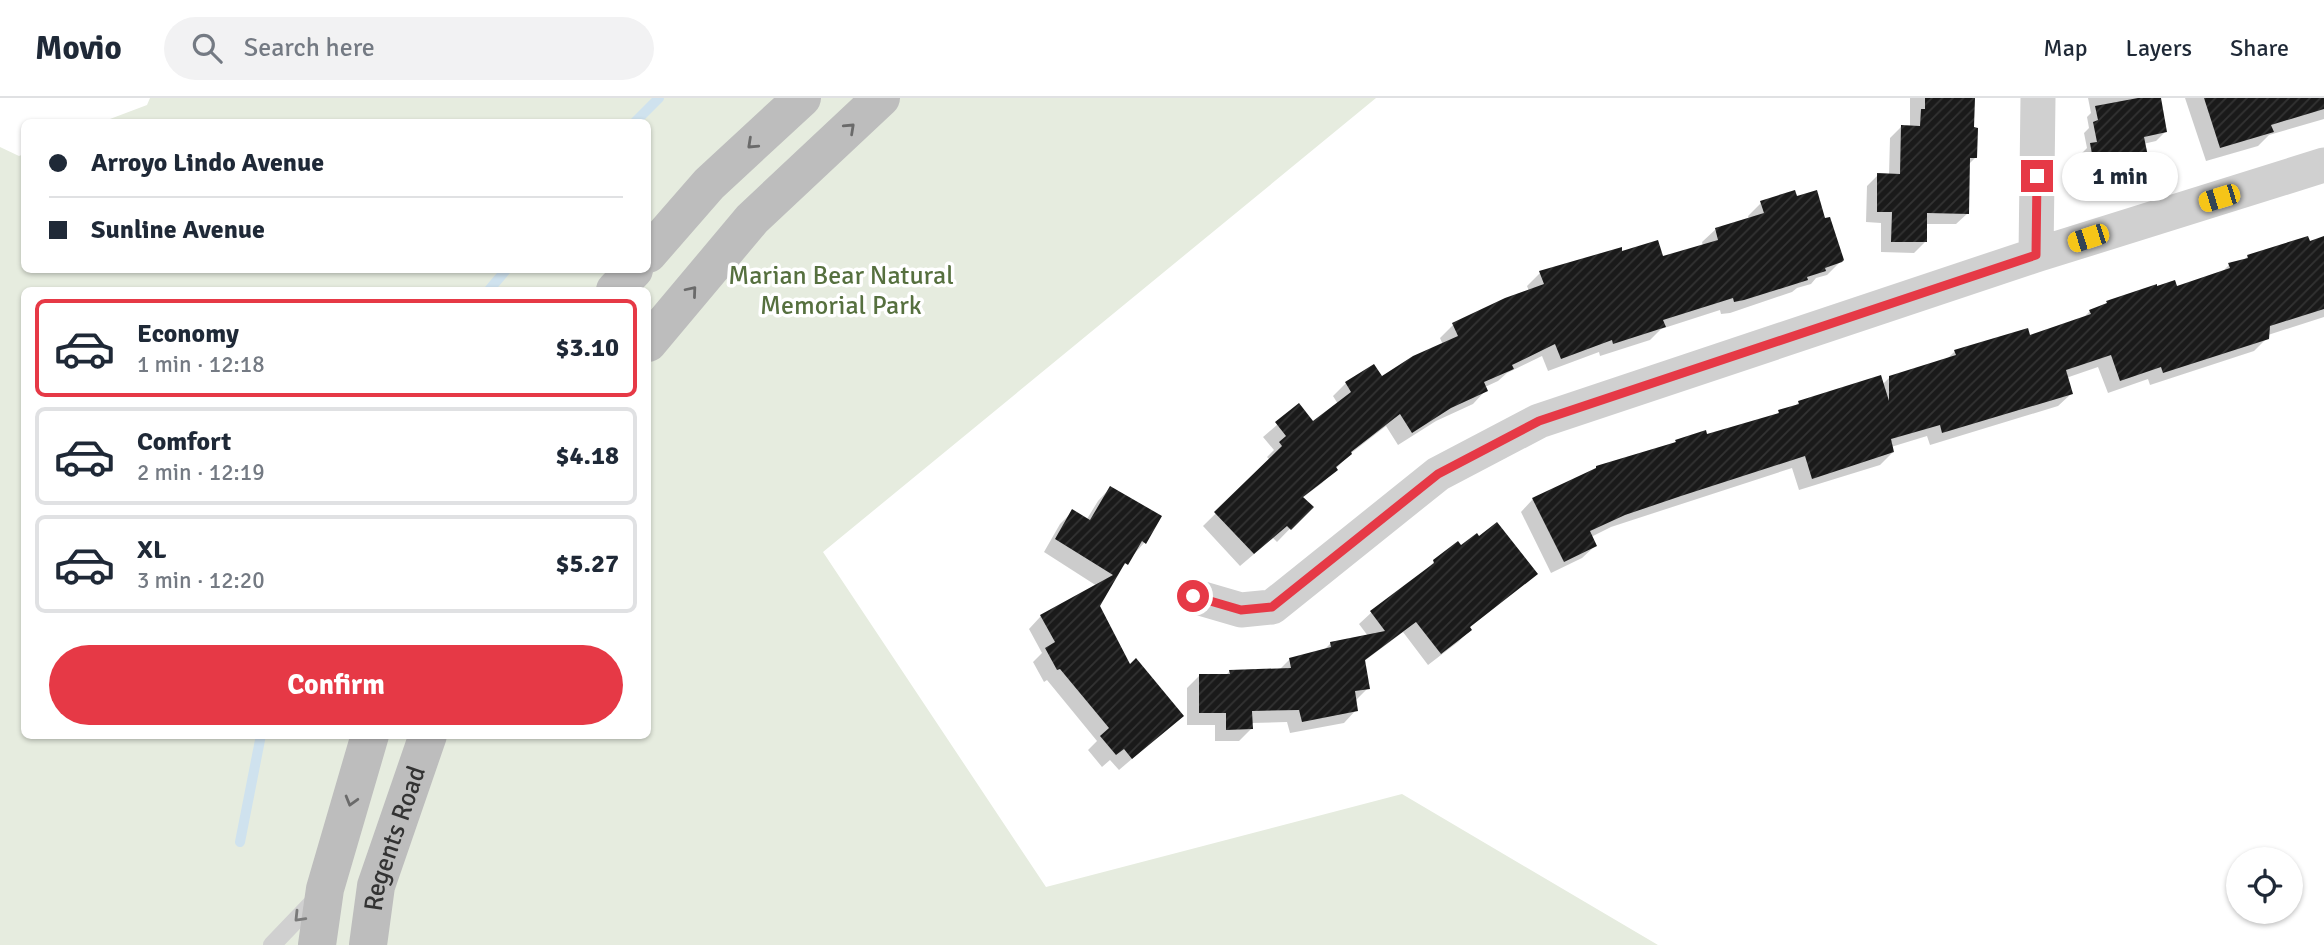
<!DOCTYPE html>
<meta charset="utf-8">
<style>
body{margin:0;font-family:Signika,sans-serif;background:#f2f2f3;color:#1f2937;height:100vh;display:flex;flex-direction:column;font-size:26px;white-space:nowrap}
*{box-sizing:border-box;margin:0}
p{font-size:23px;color:#747a83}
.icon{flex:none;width:38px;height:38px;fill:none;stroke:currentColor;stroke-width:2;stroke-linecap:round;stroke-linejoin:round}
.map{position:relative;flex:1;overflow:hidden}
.drawer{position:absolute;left:21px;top:189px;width:630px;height:452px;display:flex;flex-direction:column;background:#fff;border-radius:10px;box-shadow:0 2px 5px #0004}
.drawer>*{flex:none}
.banner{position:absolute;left:21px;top:21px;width:630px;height:154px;border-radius:10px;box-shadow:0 2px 5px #0004;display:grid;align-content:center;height:154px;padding:0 28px;background:#fff}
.tools{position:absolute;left:2226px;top:749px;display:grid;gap:14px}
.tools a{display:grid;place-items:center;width:77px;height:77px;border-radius:50%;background:#fff;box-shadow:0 2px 5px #0004;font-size:35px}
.end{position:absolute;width:32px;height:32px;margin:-16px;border:9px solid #e63946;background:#fff;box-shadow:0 0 0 4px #fff}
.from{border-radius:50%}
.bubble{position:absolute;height:49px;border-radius:24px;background:#fff;box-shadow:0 2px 5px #0004;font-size:23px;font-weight:700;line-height:49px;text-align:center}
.car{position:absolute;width:21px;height:42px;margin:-21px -10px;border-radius:9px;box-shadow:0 0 5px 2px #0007;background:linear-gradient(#f5c518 24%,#345 0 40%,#f5c518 0 76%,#345 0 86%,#f5c518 0)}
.banner b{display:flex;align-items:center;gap:24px;height:66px;font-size:26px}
.banner b+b{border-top:2px solid #e0e1e3}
.banner i{width:18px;height:18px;background:#1f2937}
ul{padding:12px 0 0;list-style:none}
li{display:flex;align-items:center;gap:21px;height:98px;margin:0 14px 10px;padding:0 14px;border:4px solid #e0e1e3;border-radius:10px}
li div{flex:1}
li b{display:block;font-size:26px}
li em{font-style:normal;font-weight:700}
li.selected{border-color:#e63946}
li>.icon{width:63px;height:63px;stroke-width:1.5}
.button{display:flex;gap:14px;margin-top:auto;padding:14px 28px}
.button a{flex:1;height:80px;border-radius:42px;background:#e63946;color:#fff;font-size:28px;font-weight:700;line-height:80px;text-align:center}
header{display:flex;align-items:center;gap:42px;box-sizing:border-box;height:98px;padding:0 35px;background:#fff;border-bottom:2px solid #e0e1e3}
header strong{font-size:33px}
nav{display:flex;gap:38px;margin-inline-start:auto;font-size:24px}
.search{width:490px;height:63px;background:#f2f2f3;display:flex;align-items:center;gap:18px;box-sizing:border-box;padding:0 24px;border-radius:38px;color:#747a83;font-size:26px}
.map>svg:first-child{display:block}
.park{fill:#e6ecdf;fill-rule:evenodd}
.shadow{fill:#0003}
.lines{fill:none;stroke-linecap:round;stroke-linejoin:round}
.stream{stroke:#cfe2ee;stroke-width:10}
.building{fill:url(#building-hatch)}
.lane{stroke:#d0d0d0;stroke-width:18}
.street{stroke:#d0d0d0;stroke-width:35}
.secondary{stroke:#bdbdbd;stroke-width:38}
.oneway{stroke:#6a6a6a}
.oneway2{stroke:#7a7a7a}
.route{stroke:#e63946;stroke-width:9}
.labels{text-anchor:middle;stroke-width:7;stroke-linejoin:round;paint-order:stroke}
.park-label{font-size:26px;fill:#56703f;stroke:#fff}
.street-label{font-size:26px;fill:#333;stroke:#fff}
</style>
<header>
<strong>Movio</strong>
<div class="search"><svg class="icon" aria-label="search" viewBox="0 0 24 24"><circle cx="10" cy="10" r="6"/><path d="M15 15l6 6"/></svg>Search here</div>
<nav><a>Map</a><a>Layers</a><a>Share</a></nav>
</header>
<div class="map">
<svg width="2324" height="847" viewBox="0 0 2324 847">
<defs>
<pattern id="building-hatch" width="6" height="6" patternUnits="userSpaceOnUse" patternTransform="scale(1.75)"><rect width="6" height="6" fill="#1a1a1a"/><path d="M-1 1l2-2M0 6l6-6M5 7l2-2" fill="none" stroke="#333"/></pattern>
</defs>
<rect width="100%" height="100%" fill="#fff"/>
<!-- park -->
<path class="park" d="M 150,0 L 1376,0 L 823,454 L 1046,789 L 1402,696 L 1658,847 L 0,847 L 0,49 L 19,58 L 24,56 L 24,172 L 648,172 L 648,24 L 102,24 L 147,7 ZM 24,192 L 648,192 L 648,637 L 24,637 Z"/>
<!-- shadow -->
<path class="shadow" d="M 1910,0 L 1973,0 L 1973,31 L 1976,59 L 1968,67 L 1968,115 L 1956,126 L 1925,126 L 1925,144 L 1914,155 L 1881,154 L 1881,125 L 1866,124 L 1867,88 L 1878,77 L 1889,77 L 1890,40 L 1901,29 L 1910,29 Z
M 2088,0 L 2159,0 L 2165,34 L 2156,43 L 2143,46 L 2148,68 L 2138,77 L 2087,87 L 2081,56 L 2087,50 L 2084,35 L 2089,30 L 2087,19 L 2091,15 Z
M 2185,0 L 2324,0 L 2324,21 L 2269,37 L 2258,48 L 2206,63 Z
M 1796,100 L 1824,122 L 1842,162 L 1827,177 L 1816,180 L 1811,186 L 1797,190 L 1792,194 L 1730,215 L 1721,216 L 1720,212 L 1661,231 L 1650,242 L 1600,258 L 1599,254 L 1548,273 L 1542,258 L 1507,275 L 1498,283 L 1485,289 L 1486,292 L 1473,306 L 1436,323 L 1398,347 L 1386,328 L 1350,356 L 1322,385 L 1302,400 L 1311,409 L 1277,444 L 1273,440 L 1240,468 L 1203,428 L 1270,362 L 1267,359 L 1274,352 L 1263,339 L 1299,308 L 1313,326 L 1338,306 L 1333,298 L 1346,285 L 1381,280 L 1443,247 L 1440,240 L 1453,227 L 1529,193 L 1527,188 L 1540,175 L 1620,156 L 1662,160 L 1703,148 L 1702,144 L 1716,131 L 1749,121 L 1748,118 L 1761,105 Z
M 2324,141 L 2324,219 L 2268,237 L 2267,240 L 2254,253 L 2150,287 L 2148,281 L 2108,295 L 2098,269 L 2066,280 L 2071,296 L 2058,308 L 1930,347 L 1927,338 L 1891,349 L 1893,354 L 1880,367 L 1799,392 L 1792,370 L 1611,429 L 1591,439 L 1595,448 L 1582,460 L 1551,475 L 1521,414 L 1533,401 L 1672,347 L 1676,343 L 1706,339 L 1775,318 L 1779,314 L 1794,309 L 1799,304 L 1882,287 L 1890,279 L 1946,262 L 1955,253 L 2029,239 L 2083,220 L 2090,213 L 2107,205 L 2176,190 L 2221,175 L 2229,167 L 2244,162 L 2248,158 Z
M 1110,390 L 1160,418 L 1144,445 L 1117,475 L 1098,508 L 1129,568 L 1182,618 L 1119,672 L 1110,662 L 1102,669 L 1088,652 L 1097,643 L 1047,582 L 1044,584 L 1033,564 L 1042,555 L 1029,531 L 1041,518 L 1097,488 L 1044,454 L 1060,426 L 1073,413 L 1087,421 L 1098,403 Z
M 1461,449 L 1536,476 L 1469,530 L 1470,532 L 1458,544 L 1428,567 L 1403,534 L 1363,564 L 1368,590 L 1356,602 L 1356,612 L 1344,625 L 1290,635 L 1287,624 L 1251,625 L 1251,631 L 1239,643 L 1215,643 L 1215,627 L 1187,627 L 1187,590 L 1199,578 L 1226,577 L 1230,573 L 1279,572 L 1290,561 L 1323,553 L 1331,545 L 1368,538 L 1359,526 L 1372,514 L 1422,476 L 1434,464 Z"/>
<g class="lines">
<!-- stream -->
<path class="stream" d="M 635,24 L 659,0
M 489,192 L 506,172
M 240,744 L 261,637"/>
</g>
<!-- building -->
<path class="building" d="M 1925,0 L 1975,0 L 1974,29 L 1978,30 L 1977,60 L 1970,60 L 1969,116 L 1927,115 L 1927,144 L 1891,144 L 1892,114 L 1877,114 L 1877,75 L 1900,76 L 1901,27 L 1920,28 L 1921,11 L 1925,11 Z
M 2138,0 L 2161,0 L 2167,34 L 2144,39 L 2150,68 L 2096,78 L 2090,45 L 2097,44 L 2093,24 L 2098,22 L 2095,8 Z
M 2204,0 L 2324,0 L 2324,11 L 2271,27 L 2274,34 L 2220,50 Z
M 1795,92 L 1797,98 L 1817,92 L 1825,120 L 1830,119 L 1844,162 L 1842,164 L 1825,170 L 1826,173 L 1807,179 L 1808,182 L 1744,202 L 1734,204 L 1733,200 L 1663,222 L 1666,229 L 1613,246 L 1612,242 L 1561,261 L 1555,246 L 1512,267 L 1514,271 L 1484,284 L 1488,293 L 1451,310 L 1412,335 L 1400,316 L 1351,354 L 1352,356 L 1336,369 L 1338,372 L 1303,399 L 1314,409 L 1291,432 L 1287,428 L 1254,456 L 1214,414 L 1282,348 L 1279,344 L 1286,338 L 1275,324 L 1299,305 L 1313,323 L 1351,294 L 1345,284 L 1374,266 L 1382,278 L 1413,258 L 1458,238 L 1452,225 L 1505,200 L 1544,186 L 1539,173 L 1622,149 L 1622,153 L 1658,142 L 1663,158 L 1718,142 L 1715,130 L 1764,115 L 1760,103 Z
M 2308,138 L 2310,143 L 2324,138 L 2324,211 L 2270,228 L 2269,241 L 2163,275 L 2161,269 L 2120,283 L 2111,257 L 2066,272 L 2073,296 L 1942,335 L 1940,327 L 1891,341 L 1894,354 L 1812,381 L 1805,358 L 1681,398 L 1625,417 L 1590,433 L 1597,448 L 1564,464 L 1532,400 L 1596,370 L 1596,368 L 1676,344 L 1675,342 L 1706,332 L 1707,336 L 1779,315 L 1778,312 L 1799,306 L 1798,303 L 1881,277 L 1889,303 L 1889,278 L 1956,257 L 1954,252 L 2028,230 L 2030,237 L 2091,216 L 2089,212 L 2107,205 L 2106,203 L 2157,186 L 2157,188 L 2175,182 L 2177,188 L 2230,170 L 2228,165 L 2248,160 L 2247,157 Z
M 1110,388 L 1162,418 L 1146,446 L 1142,443 L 1128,467 L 1125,465 L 1100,508 L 1130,566 L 1136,560 L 1184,618 L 1132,661 L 1124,651 L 1116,657 L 1100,638 L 1109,630 L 1060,571 L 1057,572 L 1045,550 L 1055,544 L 1040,517 L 1113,477 L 1055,441 L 1072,411 L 1090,422 Z
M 1497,424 L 1538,476 L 1470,529 L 1472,532 L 1441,556 L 1416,524 L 1365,562 L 1370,591 L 1355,593 L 1358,613 L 1302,624 L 1299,612 L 1252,613 L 1253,631 L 1226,632 L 1226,615 L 1199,615 L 1199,576 L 1230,576 L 1229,572 L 1291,570 L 1289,560 L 1331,549 L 1330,544 L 1385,533 L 1370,513 L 1434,465 L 1433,462 L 1458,443 L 1461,447 L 1477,435 L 1479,438 Z"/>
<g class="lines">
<!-- lane -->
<path class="lane" d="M 272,847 L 318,799"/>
<!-- street -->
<path class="street" d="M 2036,157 L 2038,0
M 1193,498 L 1241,512 L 1272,509 L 1438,376 L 1539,323 L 2036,157 L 2324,67"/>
<!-- secondary -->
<g class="secondary">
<path d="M 648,156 L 709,86 L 802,0"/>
<path d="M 615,192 L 634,172"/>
<path d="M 648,245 L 752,121 L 881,0"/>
<path d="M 317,847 L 325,791 L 370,637"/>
<path id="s1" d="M 368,847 L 376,788 L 428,637"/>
</g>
</g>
<!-- one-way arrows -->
<defs><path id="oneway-chevron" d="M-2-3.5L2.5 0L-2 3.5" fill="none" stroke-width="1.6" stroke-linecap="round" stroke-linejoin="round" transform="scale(1.75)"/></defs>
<g class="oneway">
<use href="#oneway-chevron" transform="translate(850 30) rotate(-43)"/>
<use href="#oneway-chevron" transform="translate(752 46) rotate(137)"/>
<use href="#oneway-chevron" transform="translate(692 193) rotate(-50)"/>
<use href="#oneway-chevron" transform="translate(351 703) rotate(106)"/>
</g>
<use class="oneway2" href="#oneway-chevron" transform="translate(299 819) rotate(134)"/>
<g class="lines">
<!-- route -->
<path class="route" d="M 1193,498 L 1241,512 L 1272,509 L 1438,376 L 1539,323 L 2036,157 L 2037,78"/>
</g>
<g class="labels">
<!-- park labels -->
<g class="park-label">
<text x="841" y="186">Marian Bear Natural<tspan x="841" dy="30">Memorial Park</tspan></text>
</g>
<!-- street labels -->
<g class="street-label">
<text dy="9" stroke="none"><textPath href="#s1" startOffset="110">Regents Road</textPath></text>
</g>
</g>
</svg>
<div class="tools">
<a><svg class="icon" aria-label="locate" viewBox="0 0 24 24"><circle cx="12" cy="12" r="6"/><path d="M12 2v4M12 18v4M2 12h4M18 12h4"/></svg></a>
</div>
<i class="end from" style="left:1193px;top:498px"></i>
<i class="end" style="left:2037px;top:78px"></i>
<div class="bubble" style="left:2062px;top:54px;width:116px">1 min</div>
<i class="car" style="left:2219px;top:100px;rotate:253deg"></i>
<i class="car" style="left:2088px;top:140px;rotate:252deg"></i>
<div class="banner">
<b><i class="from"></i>Arroyo Lindo Avenue</b>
<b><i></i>Sunline Avenue</b>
</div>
<section class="drawer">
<ul>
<li class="selected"><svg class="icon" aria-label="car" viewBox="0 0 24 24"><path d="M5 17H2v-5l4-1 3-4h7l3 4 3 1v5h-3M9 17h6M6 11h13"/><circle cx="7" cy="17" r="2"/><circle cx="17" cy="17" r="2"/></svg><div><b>Economy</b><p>1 min · 12:18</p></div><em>$3.10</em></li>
<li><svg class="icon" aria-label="car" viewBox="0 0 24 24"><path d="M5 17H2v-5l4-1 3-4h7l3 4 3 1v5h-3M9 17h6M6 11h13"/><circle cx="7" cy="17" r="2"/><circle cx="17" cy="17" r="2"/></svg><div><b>Comfort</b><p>2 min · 12:19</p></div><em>$4.18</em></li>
<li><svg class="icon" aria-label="car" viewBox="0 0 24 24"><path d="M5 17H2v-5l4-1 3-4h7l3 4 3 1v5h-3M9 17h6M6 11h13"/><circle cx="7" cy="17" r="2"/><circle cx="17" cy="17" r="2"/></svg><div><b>XL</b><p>3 min · 12:20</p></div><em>$5.27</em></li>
</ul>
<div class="button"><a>Confirm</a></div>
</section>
</div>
